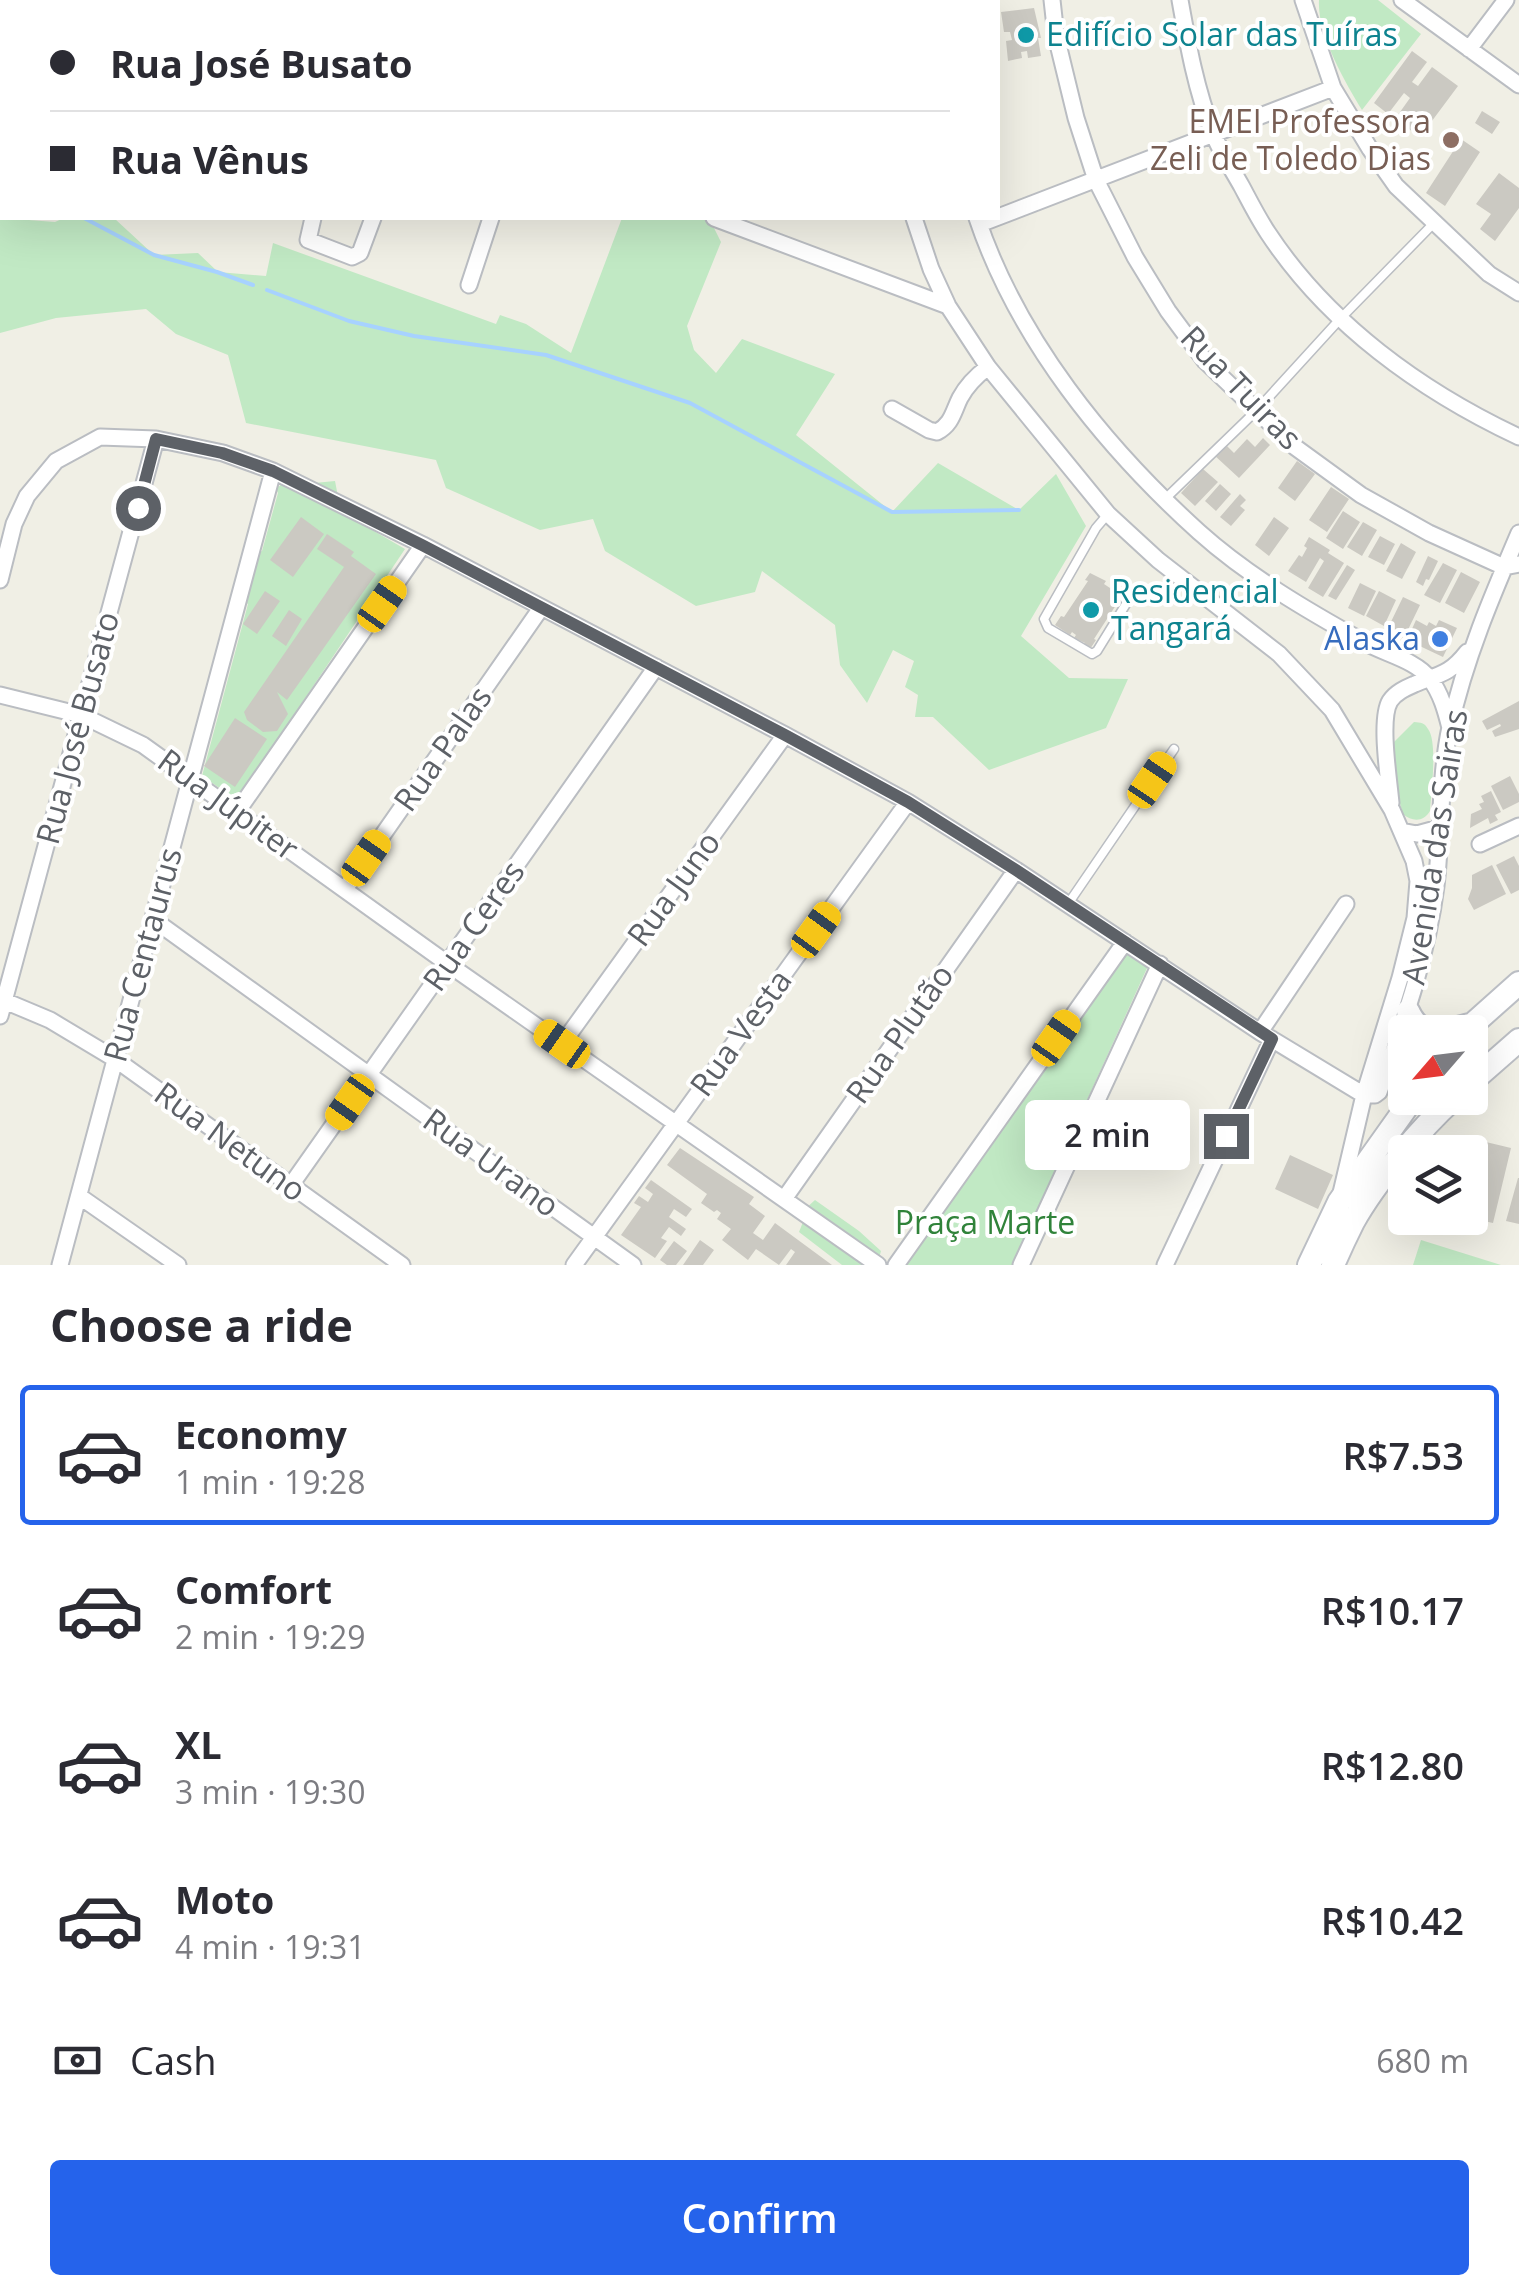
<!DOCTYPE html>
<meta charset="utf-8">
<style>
body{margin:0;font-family:"Open Sans",sans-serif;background:#f2f2f3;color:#2b2b33;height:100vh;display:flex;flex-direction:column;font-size:38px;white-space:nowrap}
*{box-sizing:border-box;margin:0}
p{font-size:32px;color:#7c7c81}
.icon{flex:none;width:55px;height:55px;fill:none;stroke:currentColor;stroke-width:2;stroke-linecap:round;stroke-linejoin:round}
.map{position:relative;height:1265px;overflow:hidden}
.sheet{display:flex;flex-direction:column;background:#fff;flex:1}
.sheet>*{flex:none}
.banner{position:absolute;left:0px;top:0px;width:1000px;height:220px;box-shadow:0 10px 40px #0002;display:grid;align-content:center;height:220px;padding:0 50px;background:#fff}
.needle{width:65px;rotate:242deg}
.buttons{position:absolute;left:1388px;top:1015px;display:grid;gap:20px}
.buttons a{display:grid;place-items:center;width:100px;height:100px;border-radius:10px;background:#fff;box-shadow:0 10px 40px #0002;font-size:50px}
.end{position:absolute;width:45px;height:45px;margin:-22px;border:12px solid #5d6167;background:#fff;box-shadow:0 0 0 5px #fff}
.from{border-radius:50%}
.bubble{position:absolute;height:70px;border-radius:10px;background:#fff;box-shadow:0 10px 40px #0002;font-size:32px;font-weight:600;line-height:70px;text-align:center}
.car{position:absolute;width:30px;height:60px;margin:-30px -15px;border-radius:12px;box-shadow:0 0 8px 2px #0007;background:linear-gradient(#f5c518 24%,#345 0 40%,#f5c518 0 76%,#345 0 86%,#f5c518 0)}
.banner b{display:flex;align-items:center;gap:35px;height:95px;font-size:38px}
.banner b+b{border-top:2px solid #e1e1e2}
.banner i{width:25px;height:25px;background:#2b2b33}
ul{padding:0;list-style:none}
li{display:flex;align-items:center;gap:30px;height:140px;margin:0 20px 15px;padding:0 30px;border:5px solid transparent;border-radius:10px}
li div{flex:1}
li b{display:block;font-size:38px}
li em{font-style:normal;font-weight:600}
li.selected{border-color:#2563eb}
li>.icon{width:90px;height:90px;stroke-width:1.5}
h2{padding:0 50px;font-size:45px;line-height:120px}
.pay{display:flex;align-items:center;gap:25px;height:110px;padding:0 50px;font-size:38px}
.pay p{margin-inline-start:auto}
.primary-button{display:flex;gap:20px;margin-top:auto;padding:20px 50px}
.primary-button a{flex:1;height:115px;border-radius:10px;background:#2563eb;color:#fff;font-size:40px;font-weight:600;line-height:115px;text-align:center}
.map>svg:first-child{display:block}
.green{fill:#c1e9c4}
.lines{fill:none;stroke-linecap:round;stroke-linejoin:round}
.stream{stroke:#a7d2ff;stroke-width:4}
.building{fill:#cbc9c2}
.lane-casing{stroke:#babdc2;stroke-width:11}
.street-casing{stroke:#babdc2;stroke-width:19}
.secondary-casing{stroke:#bbbec4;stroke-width:26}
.lane{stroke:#fff;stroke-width:8}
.street{stroke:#fff;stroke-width:15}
.secondary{stroke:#fff;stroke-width:22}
.route{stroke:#5d6167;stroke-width:12}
.culture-dot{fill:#0f9aa8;stroke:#fff;stroke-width:4}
.education-dot{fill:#8d6e63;stroke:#fff;stroke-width:4}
.shop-dot{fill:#3f7fe0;stroke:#fff;stroke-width:4}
.labels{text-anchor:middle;stroke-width:8;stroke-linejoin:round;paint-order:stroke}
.culture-label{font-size:32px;fill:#0d838f;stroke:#fff;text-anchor:start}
.education-label{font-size:32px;fill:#785e54;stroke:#fff;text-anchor:end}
.street-label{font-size:32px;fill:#5d6167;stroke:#fff}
.shop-label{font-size:32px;fill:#366cbe;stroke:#fff;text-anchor:end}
.park-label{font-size:32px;fill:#30833a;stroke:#fff}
</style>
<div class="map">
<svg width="1519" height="1265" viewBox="0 0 1519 1265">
<rect width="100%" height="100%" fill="#f0efe5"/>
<!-- green -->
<path class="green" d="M 1319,0 L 1378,0 L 1421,34 L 1362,110 C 1345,82 1317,34 1319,0 Z
M 0,215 L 2,218 L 55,222 L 64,218 L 115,219 L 154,255 L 198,253 L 218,272 L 266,276 L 273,243 L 496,324 L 500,315 L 526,324 L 571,353 L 622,218 L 709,218 L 721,242 L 687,326 L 694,350 L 716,373 L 742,339 L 835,374 L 796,435 L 892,512 L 938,463 L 1019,510 L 1056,474 L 1086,526 L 1021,636 L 1069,678 L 1128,679 L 1106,728 L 989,770 L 933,717 L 915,717 L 918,695 L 905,687 L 914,661 L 893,650 L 867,703 L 840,665 L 835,625 L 762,571 L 755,592 L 696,606 L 605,551 L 593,519 L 540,530 L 446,488 L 436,460 L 246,423 L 228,355 L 176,334 L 146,309 L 56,318 L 0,333 Z
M 282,478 L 294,485 L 335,481 L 341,512 L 405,549 L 237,800 L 202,776 L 248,604 L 245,602 L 245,556 L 262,551 L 278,493 L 275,487 L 280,486 Z
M 1414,722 C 1421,723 1424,722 1428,729 C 1438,742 1431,794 1430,811 C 1424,822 1412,822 1403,814 L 1390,770 L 1391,745 Z
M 1123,951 L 1148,966 L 1012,1265 L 905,1265 Z
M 815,1200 L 859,1231 L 881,1251 L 877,1265 L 842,1265 L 799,1232 L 805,1217 L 804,1210 Z
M 1421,1240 L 1501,1265 L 1413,1265 Z"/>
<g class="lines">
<!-- stream -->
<path class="stream" d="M 0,169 L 2,171
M 84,218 L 154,255 L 217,272 L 253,285
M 267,290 L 349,321 L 414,336 L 546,355 L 690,403 L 892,512 L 1019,510"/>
</g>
<!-- building -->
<path class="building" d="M 1034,8 L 1041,38 L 1038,38 L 1041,56 L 1028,58 L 1027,51 L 1021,52 L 1022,58 L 1008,61 L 1006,41 L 1012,40 L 1010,32 L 1004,32 L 1001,12 Z
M 1412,51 L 1427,62 L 1412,82 L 1418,86 L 1432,67 L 1458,86 L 1420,137 L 1395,119 L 1410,98 L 1404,93 L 1388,114 L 1374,103 Z
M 1482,111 L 1500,122 L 1492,134 L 1475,123 Z
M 1461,139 L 1480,152 L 1445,206 L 1426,193 Z
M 1499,173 L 1519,188 L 1519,208 L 1495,241 L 1480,229 L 1491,214 L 1476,204 Z
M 1263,438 L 1270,445 L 1239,478 L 1214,455 L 1225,444 L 1234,453 L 1247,439 L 1255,447 Z
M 1297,461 L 1315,474 L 1295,501 L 1278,488 Z
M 1203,469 L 1218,482 L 1195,506 L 1181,493 Z
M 1220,484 L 1231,494 L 1216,511 L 1205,501 Z
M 1331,487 L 1349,499 L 1327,532 L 1309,520 Z
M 1240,494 L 1246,500 L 1240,506 L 1245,510 L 1231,526 L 1220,517 Z
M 1343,511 L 1360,522 L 1343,549 L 1326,538 Z
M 301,517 L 324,534 L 293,577 L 270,560 Z
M 1274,517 L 1289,528 L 1269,556 L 1255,545 Z
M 1363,522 L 1377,530 L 1362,556 L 1347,547 Z
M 327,534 L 354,552 L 351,556 L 376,574 L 287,700 L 277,692 L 288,714 L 277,731 L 263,732 L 247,720 L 244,712 L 344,567 L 317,549 Z
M 1380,536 L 1395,544 L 1384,565 L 1368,557 Z
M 1309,537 L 1330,550 L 1328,553 L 1344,563 L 1323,597 L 1308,588 L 1324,561 L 1320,558 L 1306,582 L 1288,571 L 1299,555 L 1302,557 L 1307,548 L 1304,546 Z
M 1401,543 L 1416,552 L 1402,579 L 1386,571 Z
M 1428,556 L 1438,561 L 1429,580 L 1426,579 L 1423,586 L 1416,582 Z
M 1443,563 L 1457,570 L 1440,603 L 1424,595 Z
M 1347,565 L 1355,570 L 1336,600 L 1328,596 Z
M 1461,572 L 1480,582 L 1464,613 L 1445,603 Z
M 1090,573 L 1106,581 L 1104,584 L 1110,588 L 1112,585 L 1118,589 L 1117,591 L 1125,596 L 1120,604 L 1118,602 L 1094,639 L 1096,640 L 1090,649 L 1084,644 L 1085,643 L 1074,638 L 1076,635 L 1072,632 L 1070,635 L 1055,625 L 1061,616 L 1064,617 L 1088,581 L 1085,580 Z
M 1360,583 L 1376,591 L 1364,616 L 1348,608 Z
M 265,591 L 280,601 L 257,634 L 243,624 Z
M 1379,591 L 1396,600 L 1384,626 L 1366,616 Z
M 1403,597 L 1420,605 L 1404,638 L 1387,630 Z
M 289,610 L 302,619 L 286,646 L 272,636 Z
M 1416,620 L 1427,626 L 1429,622 L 1436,626 L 1439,620 L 1457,628 L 1443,657 L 1407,640 Z
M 1519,701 L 1519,729 L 1495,737 L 1492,731 L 1501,726 L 1500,724 L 1487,730 L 1482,721 Z
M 235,718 L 267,739 L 235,787 L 204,766 Z
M 1510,776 L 1519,794 L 1519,802 L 1503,810 L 1491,786 Z
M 1491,791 L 1501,812 L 1495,815 L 1498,820 L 1490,824 L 1488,818 L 1470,828 L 1471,814 L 1482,809 L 1479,804 L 1484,802 L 1481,796 Z
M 1514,856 L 1519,866 L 1519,890 L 1511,894 L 1496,865 Z
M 1492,865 L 1506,894 L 1474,910 L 1468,899 L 1472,888 L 1472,875 Z
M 1465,1137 L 1511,1148 L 1493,1223 L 1470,1218 L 1470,1152 L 1461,1152 Z
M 680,1148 L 754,1197 L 749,1204 L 765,1216 L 753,1233 L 763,1240 L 775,1223 L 832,1265 L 786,1265 L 795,1252 L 791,1249 L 779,1265 L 756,1249 L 748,1260 L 722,1240 L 731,1229 L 717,1219 L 721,1213 L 717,1210 L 714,1212 L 701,1203 L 707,1194 L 667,1165 Z
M 1290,1155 L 1333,1175 L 1318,1209 L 1275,1189 Z
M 1518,1178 L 1519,1178 L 1519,1224 L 1506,1221 Z
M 651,1180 L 692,1209 L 686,1217 L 674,1209 L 669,1217 L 686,1229 L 681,1236 L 669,1227 L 661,1238 L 667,1241 L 655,1258 L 621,1235 L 641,1207 L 634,1203 L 639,1196 L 648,1202 L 653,1194 L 645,1188 Z
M 700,1240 L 714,1250 L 703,1265 L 683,1265 Z
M 674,1241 L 687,1251 L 676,1265 L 667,1265 L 660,1260 Z"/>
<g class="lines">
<!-- lane casing -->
<g class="lane-casing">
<path id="lane" d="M 1165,499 L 1257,410 L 1341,318 L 1434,223
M 1108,514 L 1096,528 L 1044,619 L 1048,628 L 1092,654 L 1097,651 L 1134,591
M 1068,904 L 1174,749"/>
</g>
<!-- street casing -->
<g class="street-casing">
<path id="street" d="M 202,0 L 204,2
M 873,0 L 873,2
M 924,0 L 925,2
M 1052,0 L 1056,36 L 1076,118 L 1096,180 L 1135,257 L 1168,311 L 1205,361 L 1295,447 L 1361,495 L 1429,533 L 1504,567 L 1519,564
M 1180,0 C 1188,45 1196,90 1213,133 C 1220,151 1232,169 1242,187 C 1250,202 1258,218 1268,233 C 1328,324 1421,391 1519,437
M 1303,0 L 1333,88 L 1370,149 L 1396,186 L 1489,274 L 1519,293
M 1402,0 L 1519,85
M 1469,49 L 1506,0
M 313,218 L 308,240 L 352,257 L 360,253 L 373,218
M 714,218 L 948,306
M 914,218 L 931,269 L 948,306 L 988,367 L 1108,514 L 1158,560 L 1279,654 L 1332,710 L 1392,810 L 1414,861 L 1418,881 L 1415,918 L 1400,978 L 1364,1095 L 1341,1193
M 977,218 C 1018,340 1105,447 1199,532 C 1248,576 1308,611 1364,642 C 1385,654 1416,660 1430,679 C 1441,693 1446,712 1450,728
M 980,224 L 1333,88
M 469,285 L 491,218
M 892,409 L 929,430 L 937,432 C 952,424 953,412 960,398 C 967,385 976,376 988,367
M 0,580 L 14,524 L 27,496 L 56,461 L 100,437 L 156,439 L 223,453 L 273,471 L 423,545 L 785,735 L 908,802 L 1016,870 L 1260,1032 L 1364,1095
M 0,695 L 81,715 L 143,745 L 448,964 L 878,1265
M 1391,803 C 1389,780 1379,719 1390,701 C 1396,692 1406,688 1415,684 C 1440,674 1450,674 1467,652
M 237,812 L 423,545
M 1401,831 L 1417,834 L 1439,828
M 1480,844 L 1519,826
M 345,889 L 541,608
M 154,920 L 633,1265
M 0,999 L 50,1020 L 115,1059 L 402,1265
M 0,1016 L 156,439
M 1260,1032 L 1346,904
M 562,1044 L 785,735
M 1364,1095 L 1375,1095 L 1379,1092 C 1403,1024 1427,958 1436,886 C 1442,834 1439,779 1450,727 C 1465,659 1492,596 1519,533
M 291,1185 L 656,667
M 79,1196 L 178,1265
M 784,1199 L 1016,870
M 60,1265 L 273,471
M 574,1265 L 908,802
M 896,1265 L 1125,942
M 1021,1265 L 1160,964
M 1165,1265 L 1272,1039"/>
</g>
<!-- secondary casing -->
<g class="secondary-casing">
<path id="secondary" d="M 1408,1011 C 1421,1041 1445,1031 1470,1025
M 1464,1032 L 1519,983
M 1470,1083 L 1519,1040
M 1309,1265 L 1339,1202 L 1413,1098
M 1333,1265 C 1339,1251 1346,1236 1353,1222 C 1376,1181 1420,1129 1454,1098"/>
</g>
<!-- lane -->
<use href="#lane" class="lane"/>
<!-- street -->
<use href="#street" class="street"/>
<!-- secondary -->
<use href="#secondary" class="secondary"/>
</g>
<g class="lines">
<!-- route -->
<path class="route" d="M 138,508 L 156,439 L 222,453 L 273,471 L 422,545 L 785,735 L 908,802 L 1016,870 L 1272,1039 L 1226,1136"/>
</g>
<!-- markers -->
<g class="culture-dot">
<circle cx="1026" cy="35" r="10"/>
<circle cx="1091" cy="610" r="10"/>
</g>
<circle class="education-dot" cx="1451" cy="140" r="10"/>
<circle class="shop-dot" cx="1440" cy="639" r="10"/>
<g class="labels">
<!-- culture labels -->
<g class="culture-label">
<text x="1046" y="46">Edifício Solar das Tuíras</text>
<text x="1111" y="603">Residencial<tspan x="1111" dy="37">Tangará</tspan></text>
</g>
<!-- education labels -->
<g class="education-label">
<text x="1431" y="133">EMEI Professora<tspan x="1431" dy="37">Zeli de Toledo Dias</tspan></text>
</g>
<!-- street labels -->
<g class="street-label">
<text transform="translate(1241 388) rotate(46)" y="11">Rua Tuiras</text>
<text transform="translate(78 728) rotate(-75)" y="11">Rua José Busato</text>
<text transform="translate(443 749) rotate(-55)" y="11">Rua Palas</text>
<text transform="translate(228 805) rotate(36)" y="11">Rua Júpiter</text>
<text transform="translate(1435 847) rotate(-81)" y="11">Avenida das Sairas</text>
<text transform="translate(674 889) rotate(-54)" y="11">Rua Juno</text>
<text transform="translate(474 926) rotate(-55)" y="11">Rua Ceres</text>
<text transform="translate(143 955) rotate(-75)" y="11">Rua Centaurus</text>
<text transform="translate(741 1033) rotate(-54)" y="11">Rua Vesta</text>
<text transform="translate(900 1034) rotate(-55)" y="11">Rua Plutão</text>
<text transform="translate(230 1142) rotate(36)" y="11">Rua Netuno</text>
<text transform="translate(491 1163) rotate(36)" y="11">Rua Urano</text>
</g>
<!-- shop labels -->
<g class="shop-label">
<text x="1420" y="650">Alaska</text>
</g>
<!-- park labels -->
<g class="park-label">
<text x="985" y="1234">Praça Marte</text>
</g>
</g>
</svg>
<div class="buttons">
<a><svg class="needle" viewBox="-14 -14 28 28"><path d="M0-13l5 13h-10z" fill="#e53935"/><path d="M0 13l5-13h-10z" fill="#7c7c81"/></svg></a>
<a><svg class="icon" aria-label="layers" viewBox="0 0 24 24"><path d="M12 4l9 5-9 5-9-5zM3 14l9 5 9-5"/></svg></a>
</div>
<i class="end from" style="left:138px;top:508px"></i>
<i class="end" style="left:1226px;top:1136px"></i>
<div class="bubble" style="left:1025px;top:1100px;width:165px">2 min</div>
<i class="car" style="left:382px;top:604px;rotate:35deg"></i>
<i class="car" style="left:1152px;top:780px;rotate:34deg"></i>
<i class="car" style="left:366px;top:858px;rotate:35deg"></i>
<i class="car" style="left:816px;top:930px;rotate:36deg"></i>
<i class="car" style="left:1056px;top:1038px;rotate:35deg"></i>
<i class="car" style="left:562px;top:1044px;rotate:305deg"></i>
<i class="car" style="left:350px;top:1102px;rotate:215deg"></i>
<div class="banner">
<b><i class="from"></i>Rua José Busato</b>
<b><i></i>Rua Vênus</b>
</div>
</div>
<section class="sheet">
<h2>Choose a ride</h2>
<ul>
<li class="selected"><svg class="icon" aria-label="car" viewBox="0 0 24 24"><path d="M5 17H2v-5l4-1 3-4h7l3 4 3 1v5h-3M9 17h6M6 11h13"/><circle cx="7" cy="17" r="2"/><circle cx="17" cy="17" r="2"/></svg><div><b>Economy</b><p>1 min · 19:28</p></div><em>R$7.53</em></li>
<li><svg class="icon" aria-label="car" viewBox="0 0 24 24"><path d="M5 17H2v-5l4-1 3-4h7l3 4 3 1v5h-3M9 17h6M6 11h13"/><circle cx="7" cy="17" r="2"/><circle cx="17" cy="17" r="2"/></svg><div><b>Comfort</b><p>2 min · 19:29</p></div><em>R$10.17</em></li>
<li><svg class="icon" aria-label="car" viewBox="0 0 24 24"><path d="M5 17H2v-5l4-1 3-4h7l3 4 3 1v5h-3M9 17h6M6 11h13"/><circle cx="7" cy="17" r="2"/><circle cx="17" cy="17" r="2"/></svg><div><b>XL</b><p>3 min · 19:30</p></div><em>R$12.80</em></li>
<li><svg class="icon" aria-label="car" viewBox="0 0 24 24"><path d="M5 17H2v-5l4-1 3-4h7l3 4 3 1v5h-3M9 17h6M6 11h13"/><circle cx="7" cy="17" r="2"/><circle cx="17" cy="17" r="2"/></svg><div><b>Moto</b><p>4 min · 19:31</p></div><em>R$10.42</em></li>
</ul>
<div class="pay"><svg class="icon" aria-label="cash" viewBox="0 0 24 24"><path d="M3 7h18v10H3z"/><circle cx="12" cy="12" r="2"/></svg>Cash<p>680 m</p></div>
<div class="primary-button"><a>Confirm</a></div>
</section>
